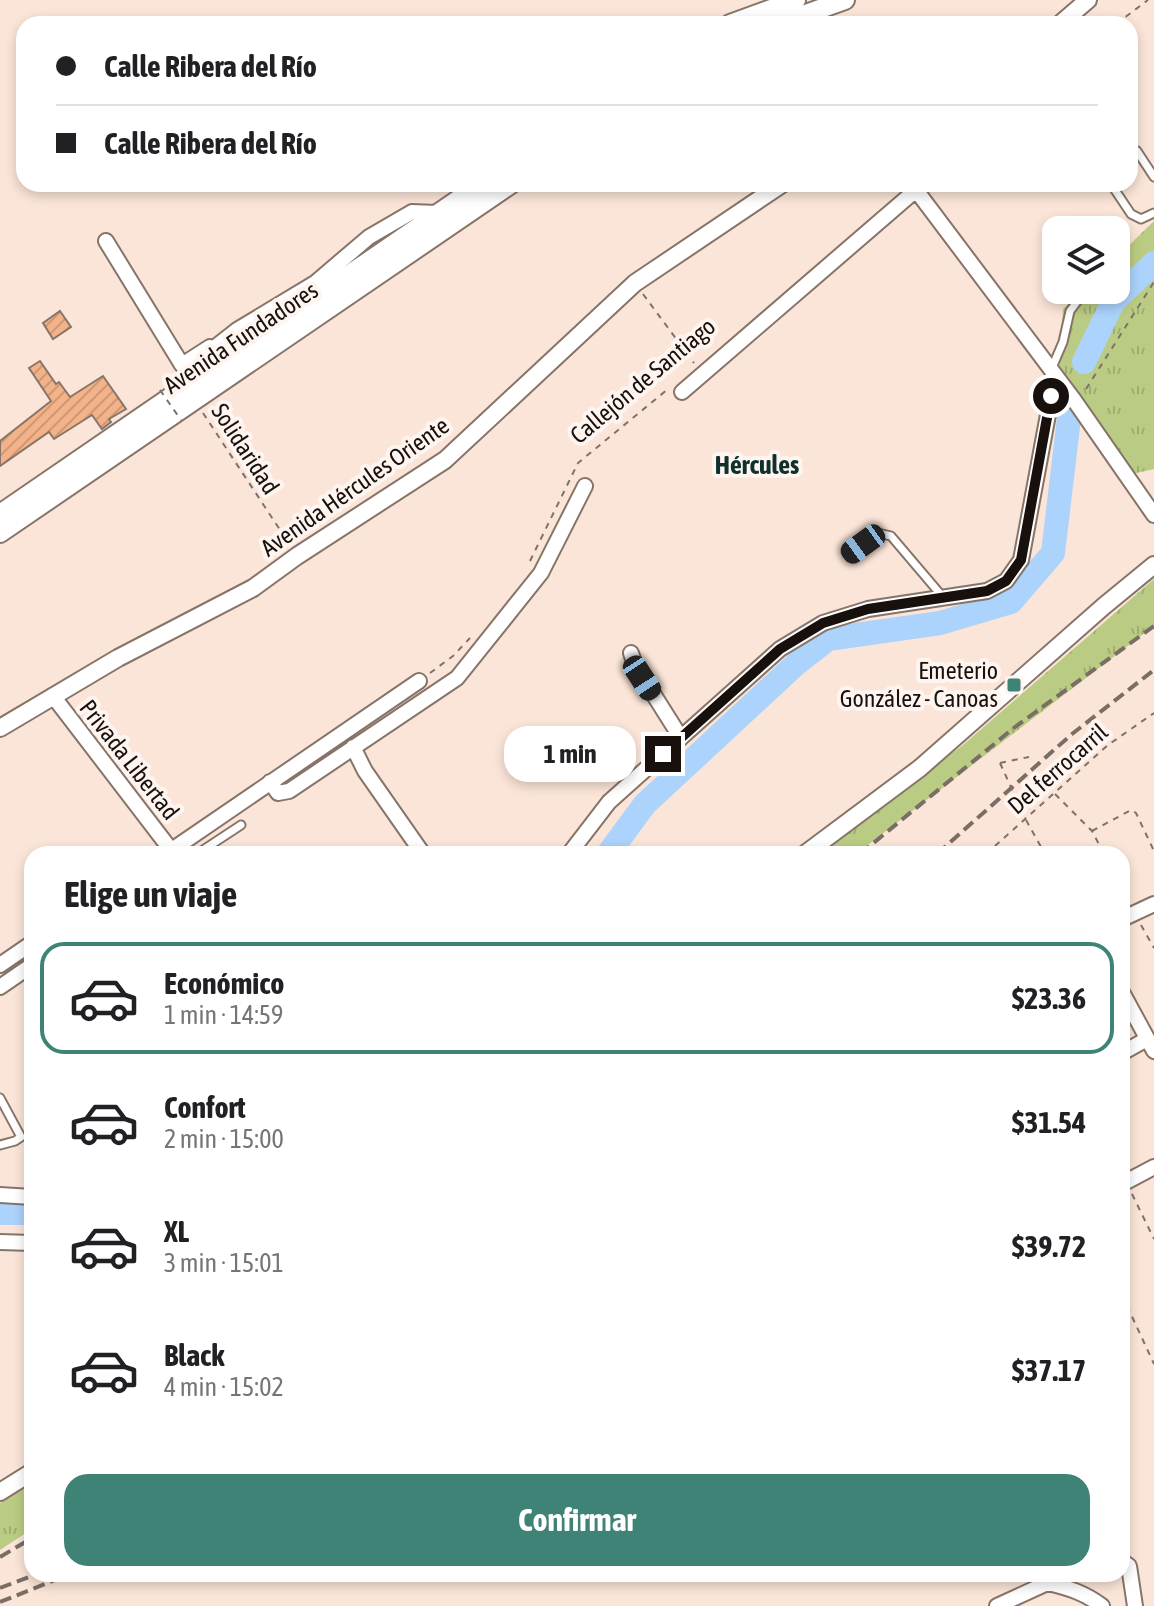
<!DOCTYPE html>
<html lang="es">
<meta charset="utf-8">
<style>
body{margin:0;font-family:"Asap Condensed",sans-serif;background:#f6f6f6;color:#202124;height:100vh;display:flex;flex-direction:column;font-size:30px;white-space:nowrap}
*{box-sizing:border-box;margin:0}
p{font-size:26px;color:#757577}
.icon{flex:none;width:44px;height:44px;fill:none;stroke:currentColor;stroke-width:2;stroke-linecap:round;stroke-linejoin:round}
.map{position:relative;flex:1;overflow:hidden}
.side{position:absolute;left:24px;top:846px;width:1106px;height:736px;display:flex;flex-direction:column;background:#fff;border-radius:24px;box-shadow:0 4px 12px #0003}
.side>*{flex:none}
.top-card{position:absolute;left:16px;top:16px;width:1122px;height:176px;border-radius:24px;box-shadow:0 4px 12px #0003;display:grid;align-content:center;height:176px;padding:0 40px;background:#fff}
.buttons{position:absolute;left:1042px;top:216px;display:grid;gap:16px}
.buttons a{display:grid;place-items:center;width:88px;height:88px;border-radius:16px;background:#fff;box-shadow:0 4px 12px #0003;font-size:40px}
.end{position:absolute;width:36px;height:36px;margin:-18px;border:10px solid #17100c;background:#fff;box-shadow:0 0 0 4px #fff}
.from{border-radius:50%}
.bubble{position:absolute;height:56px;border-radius:24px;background:#fff;box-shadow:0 4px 12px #0003;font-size:26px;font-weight:700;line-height:56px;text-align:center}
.car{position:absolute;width:24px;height:48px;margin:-24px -12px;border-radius:10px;box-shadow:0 0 6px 2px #0007;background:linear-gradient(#222 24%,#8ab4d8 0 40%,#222 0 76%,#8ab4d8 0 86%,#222 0)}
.top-card b{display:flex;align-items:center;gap:28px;height:76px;font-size:30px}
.top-card b+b{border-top:2px solid #e0e0e0}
.top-card i{width:20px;height:20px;background:#202124}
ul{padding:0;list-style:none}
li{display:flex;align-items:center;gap:24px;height:112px;margin:0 16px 12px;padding:0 24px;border:4px solid transparent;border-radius:24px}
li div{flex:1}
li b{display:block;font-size:30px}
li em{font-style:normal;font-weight:700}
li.on{border-color:#3f8377}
li>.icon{width:72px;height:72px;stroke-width:1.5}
h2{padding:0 40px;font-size:36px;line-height:96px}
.cta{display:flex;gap:16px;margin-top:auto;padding:16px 40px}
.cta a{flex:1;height:92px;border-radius:24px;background:#3f8377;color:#fff;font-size:32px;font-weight:700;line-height:92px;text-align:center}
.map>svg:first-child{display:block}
.park{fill:url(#park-tufts)}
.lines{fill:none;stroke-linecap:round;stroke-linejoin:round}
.river{stroke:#acd3fc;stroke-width:24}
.building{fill:url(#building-hatch);stroke:#887569;stroke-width:2}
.service-casing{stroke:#877468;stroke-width:11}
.minor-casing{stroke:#877468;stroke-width:18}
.tertiary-casing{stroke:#877468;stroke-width:20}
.secondary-casing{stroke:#877468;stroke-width:22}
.path{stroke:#7f7169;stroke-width:2;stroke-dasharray:6 6;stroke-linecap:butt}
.service{stroke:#fff;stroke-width:7}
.minor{stroke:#fff;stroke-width:14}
.tertiary{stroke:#fff;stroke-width:16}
.secondary{stroke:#fff;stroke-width:18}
.rail{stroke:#7a6d65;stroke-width:4;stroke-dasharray:12 6;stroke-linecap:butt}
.path-bridge{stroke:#7f7169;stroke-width:2;stroke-dasharray:6 6;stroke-linecap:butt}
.route{stroke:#17100c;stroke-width:10}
.poi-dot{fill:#3f8377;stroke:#fef5f0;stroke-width:3}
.labels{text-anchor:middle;stroke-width:8;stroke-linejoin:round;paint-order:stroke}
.street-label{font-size:24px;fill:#17100c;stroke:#fef5f0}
.poi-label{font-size:24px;fill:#17100c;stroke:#fef5f0;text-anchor:end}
.neighbourhood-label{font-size:26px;font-weight:bold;fill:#0f302b;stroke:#fef5f0}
</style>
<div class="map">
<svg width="1154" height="1606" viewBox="0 0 1154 1606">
<defs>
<pattern id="park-tufts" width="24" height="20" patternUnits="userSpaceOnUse" patternTransform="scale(2)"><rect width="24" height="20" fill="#bacc83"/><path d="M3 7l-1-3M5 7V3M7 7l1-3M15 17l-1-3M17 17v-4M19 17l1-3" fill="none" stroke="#9fae70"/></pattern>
<pattern id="building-hatch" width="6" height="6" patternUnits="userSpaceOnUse" patternTransform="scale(2)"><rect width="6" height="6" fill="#f4b289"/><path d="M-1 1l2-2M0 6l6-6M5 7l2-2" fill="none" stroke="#d09875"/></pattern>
</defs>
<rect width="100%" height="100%" fill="#fbe5d8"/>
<!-- park -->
<path class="park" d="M 1154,221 L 1154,469 L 1132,474 L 1059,373 L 1063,309 L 1083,290 L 1116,290 L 1116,258 Z
M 1154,579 L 1154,626 L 856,854 L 817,854 L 963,745 Z
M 32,1484 L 32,1529 L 0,1550 L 0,1503 Z"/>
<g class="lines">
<!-- river -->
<path class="river" d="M 1084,362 L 1113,302 L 1154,263
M 608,854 L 645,804 L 796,664 L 828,639 L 940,623 L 1011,602 L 1053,553 L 1070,410
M 0,1213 L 32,1213"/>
</g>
<!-- building -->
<path class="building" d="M 60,311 L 71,327 L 53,339 L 43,323 Z
M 40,361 L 56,384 L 59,382 L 70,397 L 103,376 L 126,409 L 109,419 L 111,422 L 102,429 L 92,415 L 54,439 L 49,432 L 0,466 L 0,441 L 51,401 L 29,368 Z"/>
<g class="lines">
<!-- service casing -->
<g class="service-casing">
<path id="service" d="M 1137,151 L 1154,177
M 1111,184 L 1131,214 L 1141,219 L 1154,213
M 1051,370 L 1063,342 L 1070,311 L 1086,290
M 848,554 L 878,533 L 891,536 L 942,596
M 197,854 L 241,825
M 0,1098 L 21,1137 L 15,1141 L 0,1145"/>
</g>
<!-- minor casing -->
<g class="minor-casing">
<path id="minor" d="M 106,241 L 182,365 L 210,347
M 195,378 L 209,352 L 237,330 L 315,283 L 369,237 L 412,212 L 437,213
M 682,392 L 916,190 L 1074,400 L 1154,515
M 631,653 L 635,665 L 681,738
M 53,696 L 171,850
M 353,747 L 365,771 L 423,854
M 270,782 L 278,793 L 289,791 L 457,678 L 541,573 L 585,486
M 166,854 L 419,681
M 569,854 L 609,802 L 780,649 L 823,623 L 868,609 L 987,591 L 1006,581 L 1021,560 L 1055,377
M 1122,919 L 1154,904
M 0,965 L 32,943
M 0,987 L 32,965
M 1122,992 L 1154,1051
M 1122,1053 L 1147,1039
M 1122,1184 L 1154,1167
M 0,1195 L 32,1197
M 0,1242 L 32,1243
M 1122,1561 L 1129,1566 L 1135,1606
M 1048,1583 C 1069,1588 1085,1593 1102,1606
M 997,1606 L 1067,1574"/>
</g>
<!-- tertiary casing -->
<g class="tertiary-casing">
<path id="tertiary" d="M 1060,24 L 1088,0
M 0,728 L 118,658 L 253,588 L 297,556 L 445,460 L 635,283 L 782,184
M 805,854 L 920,768 L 1104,606 L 1154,565
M 0,1492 L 32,1472"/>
</g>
<!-- secondary casing -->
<g class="secondary-casing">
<path id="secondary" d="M 730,24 L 796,0
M 778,24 L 845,0
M 0,514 L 481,184
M 0,533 L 511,184"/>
</g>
<!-- path -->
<path class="path" d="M 1116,24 L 1148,0
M 643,294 L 694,363
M 1086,389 L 1154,282
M 203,413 L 288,542
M 530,561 L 578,463 L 668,389
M 430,673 L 453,656 L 470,638
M 1000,763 L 1029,757
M 1055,794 L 1092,831 L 1104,854
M 1026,820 L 1045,854
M 1092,831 L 1131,810 L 1136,813 L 1154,851
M 986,854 L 1108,745 L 1154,713
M 1122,889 L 1129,902
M 1141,925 L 1154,948
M 1132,1194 L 1154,1239
M 1122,1295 L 1154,1364"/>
<!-- service -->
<use href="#service" class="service"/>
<!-- minor -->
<use href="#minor" class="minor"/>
<!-- tertiary -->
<use href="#tertiary" class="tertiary"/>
<!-- secondary -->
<use href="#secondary" class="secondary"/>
<!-- rail -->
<path class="rail" d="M 860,854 L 1015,727 L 1154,626
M 937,854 L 1072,734 L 1154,670
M 0,1557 L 32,1538
M 0,1588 L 37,1574
M 0,1602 L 70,1574"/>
<!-- path-bridge -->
<path class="path-bridge" d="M 160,390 L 181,420
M 1000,763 L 1025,818"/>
</g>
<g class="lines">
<!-- route -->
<path class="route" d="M 663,754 L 780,649 L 823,623 L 868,609 L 987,591 L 1006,581 L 1021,560 L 1051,396"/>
</g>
<!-- markers -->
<rect class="poi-dot" x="1006" y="677" width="16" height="16" rx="4"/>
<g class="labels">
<!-- street labels -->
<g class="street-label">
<text transform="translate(241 338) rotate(-34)" y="8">Avenida Fundadores</text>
<text transform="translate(643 381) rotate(-40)" y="8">Callejón de Santiago</text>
<text transform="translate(245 449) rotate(57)" y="8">Solidaridad</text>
<text transform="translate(355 487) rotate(-35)" y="8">Avenida Hércules Oriente</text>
<text transform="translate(129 760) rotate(52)" y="8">Privada Libertad</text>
<text transform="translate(1058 769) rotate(-41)" y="8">Del ferrocarril</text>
</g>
<!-- poi labels -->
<g class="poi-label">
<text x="998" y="679">Emeterio<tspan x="998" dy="28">González - Canoas</tspan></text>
</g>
<!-- neighbourhood labels -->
<g class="neighbourhood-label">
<text x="757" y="474">Hércules</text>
</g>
</g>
</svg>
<div class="buttons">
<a><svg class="icon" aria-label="layers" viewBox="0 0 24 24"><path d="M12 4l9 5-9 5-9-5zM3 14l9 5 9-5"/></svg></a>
</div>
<i class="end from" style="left:1051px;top:396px"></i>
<i class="end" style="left:663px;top:754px"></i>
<div class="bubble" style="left:504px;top:726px;width:132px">1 min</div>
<i class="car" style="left:863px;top:544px;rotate:234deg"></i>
<i class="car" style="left:642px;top:678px;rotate:147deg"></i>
<div class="top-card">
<b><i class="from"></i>Calle Ribera del Río</b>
<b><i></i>Calle Ribera del Río</b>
</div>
<section class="side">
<h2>Elige un viaje</h2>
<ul>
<li class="on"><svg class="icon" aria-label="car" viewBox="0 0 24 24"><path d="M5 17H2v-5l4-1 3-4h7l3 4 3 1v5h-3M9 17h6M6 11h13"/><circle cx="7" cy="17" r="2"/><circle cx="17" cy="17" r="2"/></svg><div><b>Económico</b><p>1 min · 14:59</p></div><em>$23.36</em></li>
<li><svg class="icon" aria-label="car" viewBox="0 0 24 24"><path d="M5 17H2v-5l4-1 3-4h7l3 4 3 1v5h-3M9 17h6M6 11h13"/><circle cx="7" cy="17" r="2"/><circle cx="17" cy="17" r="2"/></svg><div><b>Confort</b><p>2 min · 15:00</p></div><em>$31.54</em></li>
<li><svg class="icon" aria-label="car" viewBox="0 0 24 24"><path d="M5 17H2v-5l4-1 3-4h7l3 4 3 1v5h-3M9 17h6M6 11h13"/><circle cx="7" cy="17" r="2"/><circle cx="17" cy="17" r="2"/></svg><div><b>XL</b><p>3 min · 15:01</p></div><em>$39.72</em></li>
<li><svg class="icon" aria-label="car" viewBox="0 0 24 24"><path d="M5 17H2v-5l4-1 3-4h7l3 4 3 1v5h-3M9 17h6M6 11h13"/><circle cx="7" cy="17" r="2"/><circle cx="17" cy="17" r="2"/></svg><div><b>Black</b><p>4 min · 15:02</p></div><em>$37.17</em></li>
</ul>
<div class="cta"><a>Confirmar</a></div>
</section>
</div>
